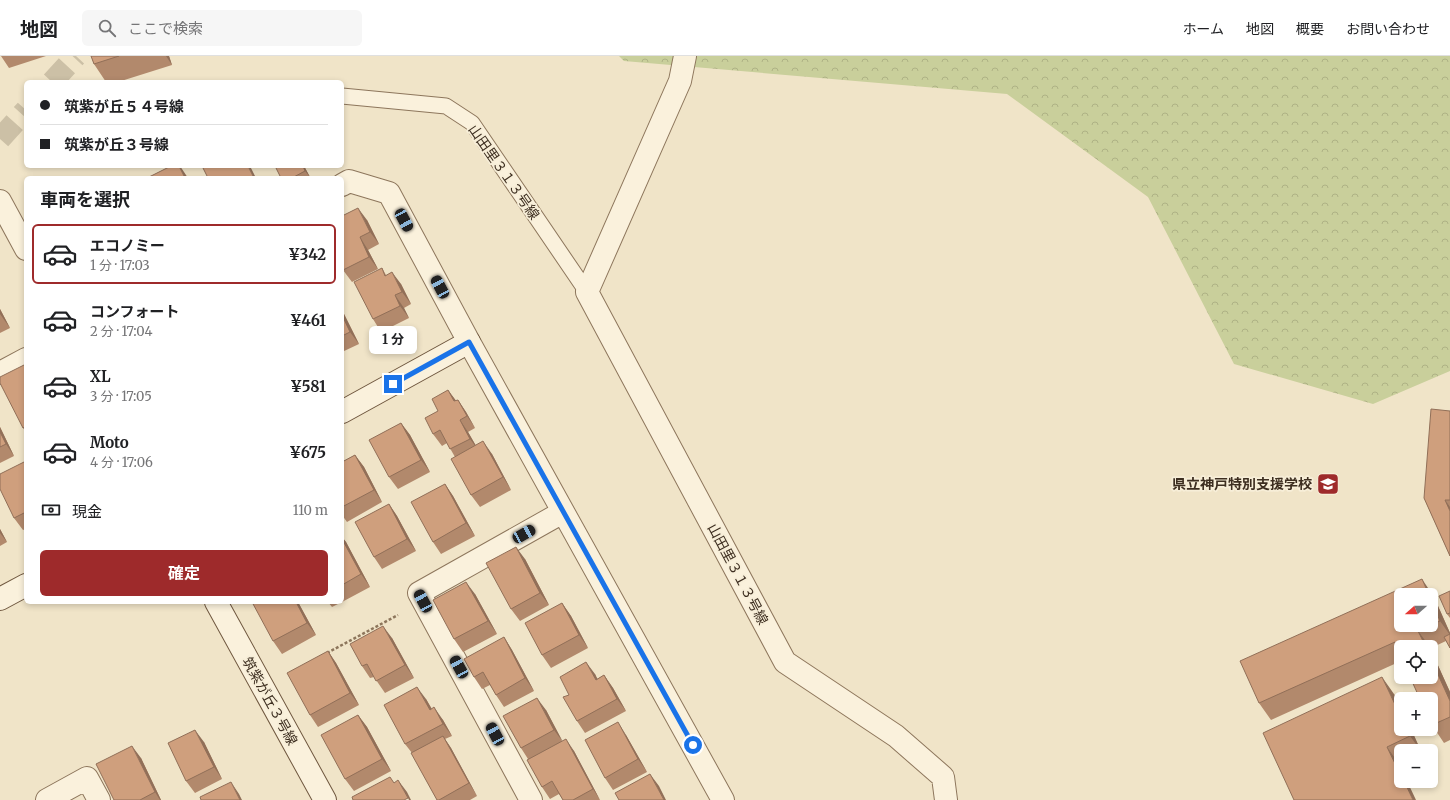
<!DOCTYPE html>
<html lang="ja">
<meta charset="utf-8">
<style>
body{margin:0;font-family:Merriweather,"Noto Sans JP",serif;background:#f6f6f6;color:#202124;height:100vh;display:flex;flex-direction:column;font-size:15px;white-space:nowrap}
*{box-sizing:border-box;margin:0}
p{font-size:13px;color:#757577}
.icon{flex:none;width:22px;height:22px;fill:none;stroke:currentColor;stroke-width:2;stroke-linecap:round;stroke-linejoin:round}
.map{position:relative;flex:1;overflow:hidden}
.details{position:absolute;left:24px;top:120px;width:320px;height:428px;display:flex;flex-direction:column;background:#fff;border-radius:6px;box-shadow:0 2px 6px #0003}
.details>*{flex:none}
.top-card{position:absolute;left:24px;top:24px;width:320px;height:88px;border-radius:6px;box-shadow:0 2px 6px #0003;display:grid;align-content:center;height:88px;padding:0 16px;background:#fff}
.needle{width:26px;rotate:249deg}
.tools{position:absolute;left:1394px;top:532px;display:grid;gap:8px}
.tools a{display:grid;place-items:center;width:44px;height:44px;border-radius:6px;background:#fff;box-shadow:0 2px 6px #0003;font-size:20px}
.end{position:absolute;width:18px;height:18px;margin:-9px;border:5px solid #1a73e8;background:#fff;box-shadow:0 0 0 2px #fff}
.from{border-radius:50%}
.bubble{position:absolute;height:28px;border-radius:6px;background:#fff;box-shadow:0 2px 6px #0003;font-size:13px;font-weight:700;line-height:28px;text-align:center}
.car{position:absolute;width:12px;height:24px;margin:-12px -6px;border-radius:5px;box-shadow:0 0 3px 1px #0007;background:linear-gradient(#222 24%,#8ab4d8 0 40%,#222 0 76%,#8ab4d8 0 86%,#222 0)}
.top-card b{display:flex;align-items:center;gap:14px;height:38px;font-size:15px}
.top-card b+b{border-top:1px solid #e0e0e0}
.top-card i{width:10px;height:10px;background:#202124}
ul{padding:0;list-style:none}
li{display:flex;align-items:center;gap:12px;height:60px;margin:0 8px 6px;padding:0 8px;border:2px solid transparent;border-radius:6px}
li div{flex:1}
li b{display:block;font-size:15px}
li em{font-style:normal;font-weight:700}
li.selected{border-color:#9e2a2b}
li>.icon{width:36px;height:36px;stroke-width:1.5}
h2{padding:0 16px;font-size:18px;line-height:48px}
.pay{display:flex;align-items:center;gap:10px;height:44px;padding:0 16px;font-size:15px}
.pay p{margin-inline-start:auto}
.cta{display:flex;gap:8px;margin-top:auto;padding:8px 16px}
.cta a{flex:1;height:46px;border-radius:6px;background:#9e2a2b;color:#fff;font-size:16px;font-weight:700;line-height:46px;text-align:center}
header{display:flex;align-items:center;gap:24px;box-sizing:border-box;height:56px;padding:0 20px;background:#fff;border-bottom:1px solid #e0e0e0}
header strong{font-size:19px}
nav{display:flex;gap:22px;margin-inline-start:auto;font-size:14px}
.search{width:280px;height:36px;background:#f6f6f6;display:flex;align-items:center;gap:10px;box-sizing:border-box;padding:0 14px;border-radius:6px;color:#757577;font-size:15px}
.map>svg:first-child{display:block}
.forest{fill:url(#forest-crowns)}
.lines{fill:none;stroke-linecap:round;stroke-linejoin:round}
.secondary-tunnel{stroke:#ccc0a6;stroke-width:22;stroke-dasharray:22 11;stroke-linecap:butt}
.lane-casing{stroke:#8d765c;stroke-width:17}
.street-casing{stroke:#8d765c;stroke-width:24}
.secondary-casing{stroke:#6f573f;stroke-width:24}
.path{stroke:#8d765c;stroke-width:2.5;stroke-dasharray:3 2;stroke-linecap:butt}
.lane{stroke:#faf1dc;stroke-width:15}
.street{stroke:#faf1dc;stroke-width:22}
.secondary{stroke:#faf1dc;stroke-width:22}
.wall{fill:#b2896c}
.shaded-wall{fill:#916f58}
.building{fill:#cf9f7d;stroke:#916f58}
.route{stroke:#1a73e8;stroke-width:5}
.labels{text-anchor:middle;stroke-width:3.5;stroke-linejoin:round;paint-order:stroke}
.street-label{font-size:14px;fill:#3d2e20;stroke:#f7eed8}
.poi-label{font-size:14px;font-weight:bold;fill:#3d2e20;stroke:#f7eed8;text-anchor:end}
</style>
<header>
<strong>地図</strong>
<div class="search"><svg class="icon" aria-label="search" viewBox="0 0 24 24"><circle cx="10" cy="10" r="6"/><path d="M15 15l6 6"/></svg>ここで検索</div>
<nav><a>ホーム</a><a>地図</a><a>概要</a><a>お問い合わせ</a></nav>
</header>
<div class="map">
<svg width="1450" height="744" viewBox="0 0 1450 744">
<defs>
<pattern id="forest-crowns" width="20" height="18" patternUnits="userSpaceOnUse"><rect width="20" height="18" fill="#c9cf9b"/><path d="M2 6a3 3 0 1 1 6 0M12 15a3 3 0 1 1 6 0" fill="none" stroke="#aeb285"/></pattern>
</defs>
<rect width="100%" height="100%" fill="#f0e4c8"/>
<!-- forest -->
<path class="forest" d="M 619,0 L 1450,0 L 1450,315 L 1373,348 L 1234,308 L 1148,141 L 1007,38 L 624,5 Z"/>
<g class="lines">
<!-- secondary-tunnel -->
<path class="secondary-tunnel" d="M 52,26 L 76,0
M 0,83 L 26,54"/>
<!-- lane casing -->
<g class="lane-casing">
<path id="lane" d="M 342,40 L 446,50 L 472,67 L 587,236"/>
</g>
<!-- street casing -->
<g class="street-casing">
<path id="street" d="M 685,0 L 680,25 L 587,236 L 785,606 L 896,680 L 943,721 L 946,744
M 342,129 L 349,125 L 389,137 L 469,286 L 723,744
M 0,145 L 26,193
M 0,317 L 26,303
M 47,744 L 87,722 L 99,744
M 531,744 L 419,537 L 563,456"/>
</g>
<!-- secondary casing -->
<g class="secondary-casing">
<path id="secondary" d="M 342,356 L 469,286
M 0,543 L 26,529
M 216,546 L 325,744"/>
</g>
<!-- path -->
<path class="path" d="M 327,597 L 398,559"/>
<!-- lane -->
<use href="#lane" class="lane"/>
<!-- street -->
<use href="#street" class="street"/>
<!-- secondary -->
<use href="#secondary" class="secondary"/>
</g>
<!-- wall -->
<path class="wall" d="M 1,0 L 46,0 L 9,12 Z
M 91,0 L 169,0 L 172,9 L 118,26 L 106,26 L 94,8 Z
M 304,110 L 310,121 L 309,122 L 281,122 Z
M 367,164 L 379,188 L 368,194 L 378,213 L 352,226 L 343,214 Z
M 382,212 L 386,219 L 401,228 L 411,248 L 404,252 L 409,262 L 381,276 L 373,263 Z
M 0,253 L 10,272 L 0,277 Z
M 342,254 L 359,288 L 342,296 Z
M 26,308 L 26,376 L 23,372 Z
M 448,334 L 456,345 L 458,344 L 466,356 L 475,372 L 468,376 L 476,390 L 492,398 L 511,434 L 480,451 L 471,439 L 455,401 L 447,387 L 442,390 L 433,378 L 438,355 Z
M 1450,355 L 1450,500 L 1424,442 Z
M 401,367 L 410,379 L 430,416 L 398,433 L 389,421 Z
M 0,371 L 14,400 L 0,407 Z
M 355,399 L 364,411 L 382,446 L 347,466 L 342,459 L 342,406 Z
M 26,405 L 26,473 L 23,474 L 14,462 Z
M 445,428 L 453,440 L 475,480 L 441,498 L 433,486 Z
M 389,448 L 397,460 L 416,495 L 382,513 L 374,501 Z
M 0,473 L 7,486 L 0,490 Z
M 342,481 L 346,486 L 370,531 L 342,546 Z
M 525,503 L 549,549 L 520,565 L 511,553 Z
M 1450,535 L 1450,562 L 1447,558 Z
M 475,538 L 497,578 L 463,596 L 454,583 Z
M 1434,541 L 1450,577 L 1450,592 L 1446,585 L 1431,592 L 1431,591 L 1401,591 L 1401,605 L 1271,664 L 1259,647 Z
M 298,546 L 316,579 L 282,598 L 273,585 Z
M 328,546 L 342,546 L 332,551 Z
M 562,547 L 571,560 L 588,592 L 551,612 L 542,599 Z
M 504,581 L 512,594 L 534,635 L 504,651 L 496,639 L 490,629 L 482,633 L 474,621 Z
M 392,582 L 414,622 L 385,637 L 374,621 L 370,622 L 362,610 Z
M 1431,594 L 1450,636 L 1450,684 L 1444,687 L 1432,669 Z
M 328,595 L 336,607 L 359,649 L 318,671 L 310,659 Z
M 595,618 L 597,623 L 604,619 L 613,632 L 626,655 L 585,677 L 577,665 L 569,639 Z
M 1394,638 L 1401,653 L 1401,673 L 1411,673 L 1421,695 L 1401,695 L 1401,707 L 1399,708 L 1401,712 L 1401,725 L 1294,744 Z
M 426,643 L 432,653 L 443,664 L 452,680 L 445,683 L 451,692 L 477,740 L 470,744 L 437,744 L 412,697 L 405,688 Z
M 546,654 L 562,685 L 574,695 L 600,744 L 563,744 L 559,738 L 550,743 L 542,731 L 528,703 L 521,692 Z
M 358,659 L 367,671 L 391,715 L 354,735 L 345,723 Z
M 626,679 L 647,716 L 613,734 L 605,722 Z
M 204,686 L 222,723 L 195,737 L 186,725 Z
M 141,702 L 161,744 L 114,744 Z"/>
<!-- shaded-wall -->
<path class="shaded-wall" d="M 166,0 L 169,0 L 172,9 Z
M 179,110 L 180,110 L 188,122 L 185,122 Z
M 248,110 L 250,110 L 256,122 L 254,122 Z
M 303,110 L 304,110 L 310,121 L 305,115 Z
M 358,152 L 367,164 L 379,188 L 370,176 Z
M 360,181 L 368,194 L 378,213 L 369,201 Z
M 392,216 L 401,228 L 411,248 L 402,236 Z
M 395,239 L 404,252 L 409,262 L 400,250 Z
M 0,253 L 10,272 L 0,258 Z
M 342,254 L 359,288 L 350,276 L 342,259 Z
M 448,334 L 457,346 L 454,345 Z
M 458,344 L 466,356 L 475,372 L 467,360 Z
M 460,364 L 468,376 L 479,395 L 470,383 Z
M 401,367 L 410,379 L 430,416 L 421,404 Z
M 0,371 L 14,400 L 6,388 L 0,376 Z
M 483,385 L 492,398 L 511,434 L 503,421 Z
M 355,399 L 364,411 L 382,446 L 374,434 Z
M 445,428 L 453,440 L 475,480 L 466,467 Z
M 1445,444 L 1450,451 L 1450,455 Z
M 389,448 L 397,460 L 416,495 L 407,483 Z
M 0,473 L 7,486 L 0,477 Z
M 342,481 L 346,486 L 370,531 L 361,518 L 342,483 Z
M 516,491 L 525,503 L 549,549 L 540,537 Z
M 1422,523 L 1434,541 L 1450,577 L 1450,579 L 1440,565 L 1431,544 L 1431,539 L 1429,539 Z
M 466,526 L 475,538 L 497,578 L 488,565 Z
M 296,546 L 298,546 L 316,579 L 307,567 Z
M 562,547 L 571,560 L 588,592 L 579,579 Z
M 383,570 L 392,582 L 414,622 L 405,609 Z
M 1418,575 L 1430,591 L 1426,591 Z
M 504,581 L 512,594 L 534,635 L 525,622 Z
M 1431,594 L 1450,636 L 1450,645 L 1431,603 Z
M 328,595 L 336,607 L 359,649 L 350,637 Z
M 586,606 L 595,618 L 604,636 L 596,624 Z
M 604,619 L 613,632 L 626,655 L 617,643 Z
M 1382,621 L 1394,638 L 1401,653 L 1401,661 Z
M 417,631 L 426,643 L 439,666 L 430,654 Z
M 537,642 L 546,654 L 563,686 L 554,674 Z
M 434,651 L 443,664 L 452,680 L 443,668 Z
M 358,659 L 367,671 L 391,715 L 382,703 Z
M 618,666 L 626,679 L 647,716 L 638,703 Z
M 1407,673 L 1411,673 L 1421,695 L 1410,680 Z
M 195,674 L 204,686 L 222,723 L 214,711 Z
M 443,680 L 451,692 L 477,740 L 469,727 Z
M 566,683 L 574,695 L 600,744 L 593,733 Z
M 132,690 L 141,702 L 161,744 L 160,744 L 155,736 Z
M 1387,691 L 1399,708 L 1401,712 L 1401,720 Z
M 650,718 L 659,730 L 666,744 L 664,744 Z
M 398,724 L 407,736 L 411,744 L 409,744 L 408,742 Z
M 1404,725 L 1407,725 L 1416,744 L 1413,744 Z
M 231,726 L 239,738 L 242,744 L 240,744 Z"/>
<!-- building -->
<path class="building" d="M 91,0 L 119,0 L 94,8 Z
M 171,110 L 179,110 L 185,122 L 147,122 Z
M 202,110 L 248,110 L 254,122 L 208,122 Z
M 275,110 L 303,110 L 305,115 L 292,122 L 281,122 Z
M 358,152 L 370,176 L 360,181 L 369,201 L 343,214 L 342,212 L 342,160 Z
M 382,212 L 385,220 L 392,216 L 402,236 L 395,239 L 400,250 L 373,263 L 354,226 Z
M 342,259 L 350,276 L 342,280 Z
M 26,308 L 26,370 L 23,372 L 0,327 L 0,321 Z
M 448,334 L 454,345 L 458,344 L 467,360 L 460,364 L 470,383 L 450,393 L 440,374 L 433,378 L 425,362 L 438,355 L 432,343 Z
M 1431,353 L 1450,355 L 1450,444 L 1445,444 L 1450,455 L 1450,500 L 1424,442 Z
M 401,367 L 421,404 L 389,421 L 369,384 Z
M 0,376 L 6,388 L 0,391 Z
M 483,385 L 503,421 L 471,439 L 451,403 Z
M 355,399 L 374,434 L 342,451 L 342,406 Z
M 26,405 L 26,456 L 14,462 L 0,433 L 0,418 Z
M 445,428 L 466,467 L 433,486 L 411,446 Z
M 389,448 L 407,483 L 374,501 L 355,466 Z
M 342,483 L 361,518 L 342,529 Z
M 516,491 L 540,537 L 511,553 L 486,507 Z
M 1422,523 L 1429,539 L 1401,539 L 1401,569 L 1431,569 L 1418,575 L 1426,591 L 1401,591 L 1401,600 L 1395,586 L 1259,647 L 1240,605 Z
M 466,526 L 488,565 L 454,583 L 433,544 Z
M 1450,535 L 1450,557 L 1447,558 L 1439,540 Z
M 1431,544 L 1440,565 L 1431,569 Z
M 252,546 L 296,546 L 307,567 L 273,585 Z
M 562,547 L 579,579 L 542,599 L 525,567 Z
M 383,570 L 405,609 L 376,625 L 367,608 L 362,610 L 350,588 Z
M 1450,578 L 1450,592 L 1444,581 Z
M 504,581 L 525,622 L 496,639 L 483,616 L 474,621 L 464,603 Z
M 328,595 L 350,637 L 310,659 L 287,617 Z
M 1431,603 L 1450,645 L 1450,661 L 1432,669 L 1431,667 L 1431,643 L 1420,643 L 1410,621 L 1431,621 Z
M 586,606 L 596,624 L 604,619 L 617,643 L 577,665 L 563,641 L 569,639 L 560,621 Z
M 1382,621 L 1401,661 L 1401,673 L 1407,673 L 1410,680 L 1387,691 L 1401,720 L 1401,725 L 1404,725 L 1413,744 L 1294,744 L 1263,677 Z
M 417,631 L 430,654 L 434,651 L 443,668 L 405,688 L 384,649 Z
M 537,642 L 554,674 L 521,692 L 503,660 Z
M 358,659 L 382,703 L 345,723 L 321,679 Z
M 618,666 L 638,703 L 605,722 L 585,684 Z
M 195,674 L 214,711 L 186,725 L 168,687 Z
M 443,680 L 469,727 L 439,744 L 437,744 L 411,697 Z
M 566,683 L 593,733 L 573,744 L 563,744 L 552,725 L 542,731 L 527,704 Z
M 132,690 L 155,736 L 140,744 L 114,744 L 96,708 Z
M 650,718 L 664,744 L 619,744 L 615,737 Z
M 390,721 L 394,727 L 398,724 L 408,742 L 404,744 L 353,744 L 352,741 Z
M 231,726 L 240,744 L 201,744 L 200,741 Z"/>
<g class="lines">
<!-- route -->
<path class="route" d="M 393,328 L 469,286 L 693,689"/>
</g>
<!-- icons -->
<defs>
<g id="school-square" transform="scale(1.15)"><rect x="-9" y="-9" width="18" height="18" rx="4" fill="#9e2a2b" stroke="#f7eed8"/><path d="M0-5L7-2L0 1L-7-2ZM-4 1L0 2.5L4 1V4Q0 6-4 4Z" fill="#fff"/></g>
</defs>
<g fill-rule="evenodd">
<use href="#school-square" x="1328" y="428"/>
</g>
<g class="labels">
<!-- street labels -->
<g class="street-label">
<text transform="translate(504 116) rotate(55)" y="5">山田里３１３号線</text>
<text transform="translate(738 518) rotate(62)" y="5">山田里３１３号線</text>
<text transform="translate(270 645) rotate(61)" y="5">筑紫が丘３号線</text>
</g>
<!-- poi labels -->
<g class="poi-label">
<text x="1312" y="433">県立神戸特別支援学校</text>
</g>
</g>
</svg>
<div class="tools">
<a><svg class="needle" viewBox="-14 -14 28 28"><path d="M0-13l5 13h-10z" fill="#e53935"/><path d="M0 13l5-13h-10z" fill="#757577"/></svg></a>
<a><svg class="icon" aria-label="locate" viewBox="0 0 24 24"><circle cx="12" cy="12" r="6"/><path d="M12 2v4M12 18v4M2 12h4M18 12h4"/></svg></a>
<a>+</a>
<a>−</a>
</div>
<i class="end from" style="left:693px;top:689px"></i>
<i class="end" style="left:393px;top:328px"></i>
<div class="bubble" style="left:369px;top:270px;width:48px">1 分</div>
<i class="car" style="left:404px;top:164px;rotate:152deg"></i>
<i class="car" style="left:440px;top:231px;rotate:332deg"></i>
<i class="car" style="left:524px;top:478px;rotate:61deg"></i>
<i class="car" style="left:423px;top:545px;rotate:332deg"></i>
<i class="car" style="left:459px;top:611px;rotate:331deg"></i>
<i class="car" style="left:495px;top:678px;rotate:332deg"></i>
<div class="top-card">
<b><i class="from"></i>筑紫が丘５４号線</b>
<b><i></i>筑紫が丘３号線</b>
</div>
<section class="details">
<h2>車両を選択</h2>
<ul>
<li class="selected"><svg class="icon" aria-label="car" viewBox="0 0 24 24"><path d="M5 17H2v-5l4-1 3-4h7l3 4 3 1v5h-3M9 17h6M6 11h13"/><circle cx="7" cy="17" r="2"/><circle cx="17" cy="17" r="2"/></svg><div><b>エコノミー</b><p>1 分 · 17:03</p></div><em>¥342</em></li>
<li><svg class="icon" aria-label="car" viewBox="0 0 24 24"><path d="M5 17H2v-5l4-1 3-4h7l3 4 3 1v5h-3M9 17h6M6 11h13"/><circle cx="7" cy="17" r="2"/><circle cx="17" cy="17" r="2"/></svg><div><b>コンフォート</b><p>2 分 · 17:04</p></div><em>¥461</em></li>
<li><svg class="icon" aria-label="car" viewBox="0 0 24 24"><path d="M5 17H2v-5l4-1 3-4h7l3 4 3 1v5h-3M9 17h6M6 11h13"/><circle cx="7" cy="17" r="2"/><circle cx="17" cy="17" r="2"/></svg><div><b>XL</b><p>3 分 · 17:05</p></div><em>¥581</em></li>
<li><svg class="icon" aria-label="car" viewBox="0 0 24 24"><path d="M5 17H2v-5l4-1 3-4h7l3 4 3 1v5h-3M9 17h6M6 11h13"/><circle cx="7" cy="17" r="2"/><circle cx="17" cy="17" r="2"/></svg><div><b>Moto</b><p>4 分 · 17:06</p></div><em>¥675</em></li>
</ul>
<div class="pay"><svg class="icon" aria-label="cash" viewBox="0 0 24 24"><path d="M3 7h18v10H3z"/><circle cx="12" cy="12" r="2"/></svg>現金<p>110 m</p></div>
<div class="cta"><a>確定</a></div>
</section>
</div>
